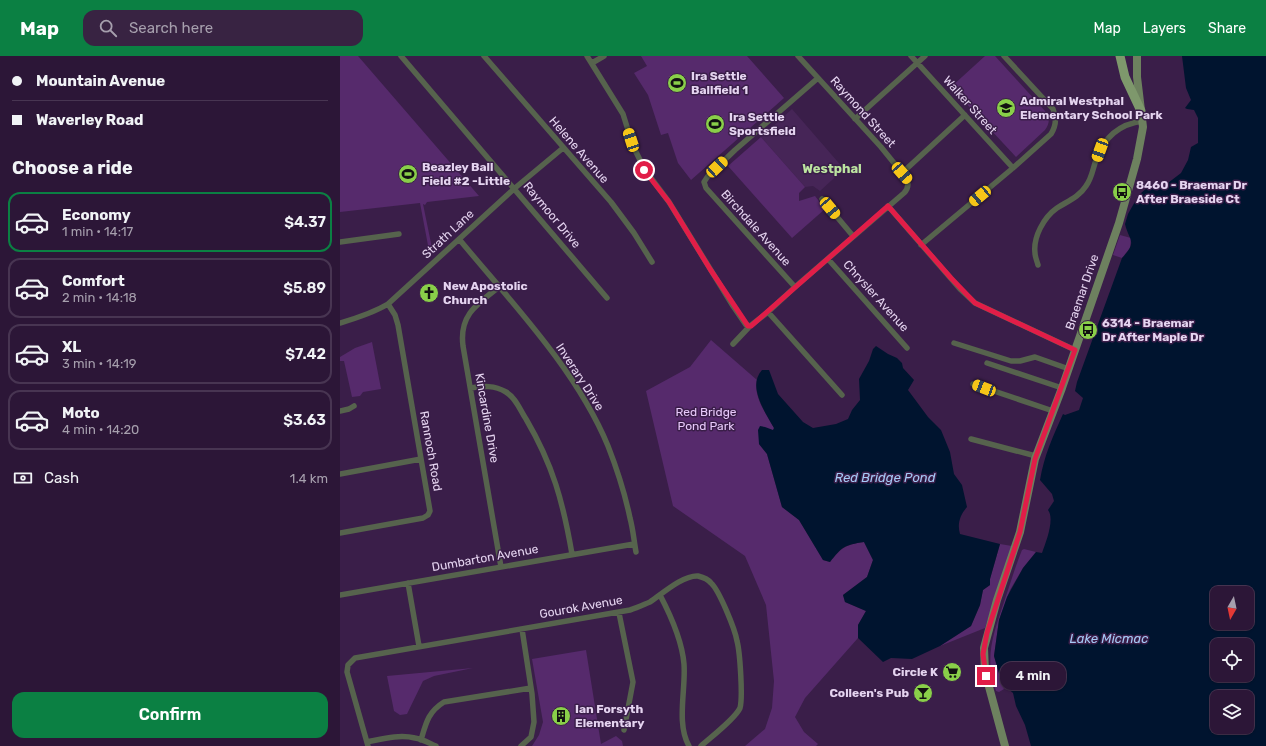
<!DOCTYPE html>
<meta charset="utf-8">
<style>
body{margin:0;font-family:Rubik,sans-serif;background:#382342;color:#f1f3f6;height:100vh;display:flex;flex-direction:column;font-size:15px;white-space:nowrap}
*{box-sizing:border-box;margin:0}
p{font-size:13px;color:#a69fad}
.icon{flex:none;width:22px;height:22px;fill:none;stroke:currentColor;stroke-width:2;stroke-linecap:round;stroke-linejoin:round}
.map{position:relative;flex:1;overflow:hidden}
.sheet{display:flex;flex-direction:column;background:#2c1637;width:340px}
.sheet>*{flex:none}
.banner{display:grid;align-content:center;height:88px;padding:0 12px;background:#2c1637}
.needle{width:26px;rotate:189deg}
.buttons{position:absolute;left:870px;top:530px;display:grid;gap:8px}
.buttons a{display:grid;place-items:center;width:44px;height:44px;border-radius:8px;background:#2c1637;box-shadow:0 1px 3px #0004,0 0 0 1px #483552;font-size:20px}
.end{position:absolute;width:18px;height:18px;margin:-9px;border:5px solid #e11d48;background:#fff;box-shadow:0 0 0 2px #fff}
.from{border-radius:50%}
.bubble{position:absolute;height:28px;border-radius:12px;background:#2c1637;box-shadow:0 1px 3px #0004,0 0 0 1px #483552;font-size:13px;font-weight:600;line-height:28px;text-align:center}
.car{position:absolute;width:12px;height:24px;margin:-12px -6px;border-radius:5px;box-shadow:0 0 3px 1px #0007;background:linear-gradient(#f5c518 24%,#345 0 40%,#f5c518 0 76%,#345 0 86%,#f5c518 0)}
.banner b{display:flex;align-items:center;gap:14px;height:38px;font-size:15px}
.banner b+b{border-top:1px solid #483552}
.banner i{width:10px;height:10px;background:#f1f3f6}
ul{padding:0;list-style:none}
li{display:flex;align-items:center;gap:12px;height:60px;margin:0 8px 6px;padding:0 4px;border:2px solid #483552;border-radius:12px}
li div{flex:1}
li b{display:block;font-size:15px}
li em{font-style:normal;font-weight:600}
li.current{border-color:#0b8043}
li>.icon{width:36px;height:36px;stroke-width:1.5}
h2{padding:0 12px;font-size:18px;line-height:48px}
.pay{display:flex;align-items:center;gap:10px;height:44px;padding:0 12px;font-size:15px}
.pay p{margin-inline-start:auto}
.primary-button{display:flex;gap:8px;margin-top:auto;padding:8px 12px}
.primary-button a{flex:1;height:46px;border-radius:12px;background:#0b8043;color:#fff;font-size:16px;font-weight:600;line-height:46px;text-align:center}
header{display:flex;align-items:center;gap:24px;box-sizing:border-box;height:56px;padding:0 20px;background:#0b8043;color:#fff}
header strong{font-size:19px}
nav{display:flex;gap:22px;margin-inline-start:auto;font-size:14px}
.search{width:280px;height:36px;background:#382342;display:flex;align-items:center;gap:10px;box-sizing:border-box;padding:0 14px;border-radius:12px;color:#a69fad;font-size:15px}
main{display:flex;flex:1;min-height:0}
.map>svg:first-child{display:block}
.built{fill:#462557}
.green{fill:#562a6c}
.water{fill:#00142f;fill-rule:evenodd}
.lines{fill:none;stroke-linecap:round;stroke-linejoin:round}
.street{stroke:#56634d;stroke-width:5.5}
.secondary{stroke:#6d815f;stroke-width:8}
.primary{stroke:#7e986c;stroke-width:9}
.route{stroke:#e11d48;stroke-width:5}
.labels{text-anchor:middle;stroke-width:3;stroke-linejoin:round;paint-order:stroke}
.poi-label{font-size:12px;font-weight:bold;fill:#e5d4f0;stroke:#3a1e49;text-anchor:start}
.street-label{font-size:12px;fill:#e5d4f0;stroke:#3a1e49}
.park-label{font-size:12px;fill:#e8c9fb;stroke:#3a1e49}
.neighbourhood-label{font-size:13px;font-weight:bold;fill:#bce4a0;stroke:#3a1e49}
.water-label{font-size:13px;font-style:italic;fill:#a5caf6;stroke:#3a1e49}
</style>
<header>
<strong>Map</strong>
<div class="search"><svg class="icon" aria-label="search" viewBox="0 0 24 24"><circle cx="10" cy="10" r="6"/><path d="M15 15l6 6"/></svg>Search here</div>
<nav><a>Map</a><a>Layers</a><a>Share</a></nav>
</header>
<main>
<section class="sheet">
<div class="banner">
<b><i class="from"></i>Mountain Avenue</b>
<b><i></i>Waverley Road</b>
</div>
<h2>Choose a ride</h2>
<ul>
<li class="current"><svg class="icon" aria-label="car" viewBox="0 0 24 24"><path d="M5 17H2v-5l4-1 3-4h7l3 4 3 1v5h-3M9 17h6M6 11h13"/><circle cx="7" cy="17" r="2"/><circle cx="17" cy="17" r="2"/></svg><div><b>Economy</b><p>1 min · 14:17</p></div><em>$4.37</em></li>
<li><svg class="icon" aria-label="car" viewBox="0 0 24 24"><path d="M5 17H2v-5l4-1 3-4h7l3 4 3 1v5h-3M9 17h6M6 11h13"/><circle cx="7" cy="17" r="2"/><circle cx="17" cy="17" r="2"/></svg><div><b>Comfort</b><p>2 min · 14:18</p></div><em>$5.89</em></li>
<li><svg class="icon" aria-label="car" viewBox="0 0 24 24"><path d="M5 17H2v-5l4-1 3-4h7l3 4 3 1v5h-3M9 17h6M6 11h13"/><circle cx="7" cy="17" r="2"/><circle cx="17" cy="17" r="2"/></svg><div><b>XL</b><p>3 min · 14:19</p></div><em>$7.42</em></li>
<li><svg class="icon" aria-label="car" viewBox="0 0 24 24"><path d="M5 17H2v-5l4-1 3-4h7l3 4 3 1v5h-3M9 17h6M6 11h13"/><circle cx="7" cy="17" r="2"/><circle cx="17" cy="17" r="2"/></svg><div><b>Moto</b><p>4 min · 14:20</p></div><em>$3.63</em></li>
</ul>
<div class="pay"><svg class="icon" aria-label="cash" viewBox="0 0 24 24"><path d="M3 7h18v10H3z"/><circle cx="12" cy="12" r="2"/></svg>Cash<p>1.4 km</p></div>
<div class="primary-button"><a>Confirm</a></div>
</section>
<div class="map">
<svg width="926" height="690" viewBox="0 0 926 690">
<rect width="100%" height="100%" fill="#3a1e49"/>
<!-- built -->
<path class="built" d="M 452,53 L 504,113 L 480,135 L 473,130 L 465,131 L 421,81 Z"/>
<!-- green -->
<path class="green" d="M 0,0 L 18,0 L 139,140 L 87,146 L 85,149 L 83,148 L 93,197 L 90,200 L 80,147 L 0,156 Z
M 301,0 L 407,0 L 444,42 L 351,124 L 338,107 L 328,77 L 321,79 L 308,39 L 294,17 L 307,10 Z
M 645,0 L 655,0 L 705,55 C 710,61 710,67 705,74 L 676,101 L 611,31 Z
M 421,81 L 465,131 L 459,137 L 459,145 L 475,140 L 485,153 L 452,182 L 388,110 Z
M 780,179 L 791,182 L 790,192 L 782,202 L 773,199 Z
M 371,284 L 417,324 C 413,340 426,358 434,372 L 433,375 L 430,373 L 419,388 L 427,398 L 442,451 L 459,464 L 483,504 L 490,506 C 502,491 505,489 524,486 L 533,504 L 527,521 L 503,539 L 505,546 L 526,555 L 518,569 L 518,582 L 465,642 L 455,661 L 464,676 L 478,688 L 476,690 L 405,690 L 425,673 L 432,652 L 434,625 L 426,549 L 405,500 L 333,450 L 306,335 L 350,311 Z
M 32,286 L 41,333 L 23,336 L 20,340 L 12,341 L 4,305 L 0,305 L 0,301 L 15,292 Z
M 660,488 L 672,490 L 645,572 L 600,590 L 631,570 L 640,549 L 643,534 L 650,529 L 650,523 Z
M 684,493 L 696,496 L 683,512 L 670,534 L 659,564 L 654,600 L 662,629 L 664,633 L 659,636 L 656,635 C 644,602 653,579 664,546 C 670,529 675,511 682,494 Z
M 246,594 L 261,688 L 276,680 L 282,685 L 283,690 L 192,690 L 199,679 L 203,666 L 192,603 Z
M 133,612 L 94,620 L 83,625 L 67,658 L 60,659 L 54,655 L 47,620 Z"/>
<!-- water -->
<path class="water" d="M 842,0 L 926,0 L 926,690 L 691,690 L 685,669 L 676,650 L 673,637 L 662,627 L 654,600 L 659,564 L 667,541 L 683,512 L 696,496 L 702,497 C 706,486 715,463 708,454 L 714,445 L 712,438 L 700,424 C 704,400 713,380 723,358 L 725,359 L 739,354 L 743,342 L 735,335 L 737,326 L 782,202 C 798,185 789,185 785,168 L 788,158 L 797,142 L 801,137 L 807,132 L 824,130 L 841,117 L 848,104 L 851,91 L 858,87 L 858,62 L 854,54 L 847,53 L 845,52 L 851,44 L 846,32 ZM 877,537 L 907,537 L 907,567 L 877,567 ZM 877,589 L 907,589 L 907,619 L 877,619 ZM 877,641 L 907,641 L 907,671 L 877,671 Z
M 536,290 L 548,298 L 557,302 L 562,307 L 563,312 L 574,324 L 568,334 L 588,361 L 601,374 L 610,396 L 614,418 L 622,429 L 627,451 C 620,459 617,468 620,478 L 660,488 L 650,523 L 650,529 L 643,534 L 640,549 L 631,570 L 600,590 L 572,603 L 551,602 L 543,606 L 518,582 L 518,569 L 526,555 L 505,546 L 503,539 L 527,521 L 533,504 L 524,486 C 504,489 502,491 490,506 L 483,504 L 459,464 L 442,451 L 427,398 L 419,388 L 418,374 L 420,370 L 425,371 L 433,374 L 434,372 C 425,356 407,330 422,314 L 429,314 L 438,338 L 463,366 L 473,372 L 496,368 L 508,363 L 512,354 L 520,344 L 519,323 L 529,305 L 533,293 Z"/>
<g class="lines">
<!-- street -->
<path class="street" d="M 61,0 L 267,242
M 144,0 L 271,146 L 294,177 L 312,206
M 247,0 L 283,58 L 293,90 L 305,114 L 329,146 L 393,250 L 406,269 L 410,270
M 571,0 L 673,112
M 252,7 L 264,0
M 515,63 L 585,0
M 562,117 L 625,59
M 482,143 L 513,180
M 548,150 L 620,233 L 635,247 L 735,294
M 119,183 C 171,246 236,313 268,390 C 277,413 285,438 290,462 C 293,473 294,485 296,496
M 0,186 L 59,178
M 581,189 L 673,112 L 711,78 C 716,70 717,62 713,53 L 664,0
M 488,203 L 567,292
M 698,209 C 697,205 695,201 695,197 C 693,181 704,161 717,152 C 728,145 739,141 746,130 C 752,122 753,112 756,104 C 764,81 779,68 803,65
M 159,231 C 137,248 119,259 123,290 L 161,511
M 455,231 L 366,132 L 364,126 L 368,120 L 395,94 L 478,22
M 428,256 L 502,339
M 0,267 C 17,262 33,257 48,248 L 175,132 L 223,92
M 614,287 L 671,305 L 680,305 L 695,301 L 729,313
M 393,288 L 410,270 L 428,256 L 455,231 L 564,137 C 568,133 569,129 567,123 L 541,91 L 458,0
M 647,307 L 722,332
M 633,328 L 713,355
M 131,332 C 144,330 154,329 166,336 C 176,342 180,354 186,363 C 213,409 223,446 232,498
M 0,355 L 9,353 L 14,350
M 631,383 L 696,400
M 0,418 L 81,403
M 0,477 L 83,462 L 88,459 L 90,455 L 58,269 L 55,259 L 48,248
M 68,527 L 79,590
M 0,539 L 294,488
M 320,539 C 331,560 342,584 344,608 C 346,634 336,667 349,690
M 279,557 L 293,626 L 284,674
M 81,684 C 86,667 88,656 104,646 L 191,632
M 27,686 C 42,683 59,678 75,682 C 82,683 89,687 96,690
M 28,690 L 7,616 L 8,609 L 15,602 L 290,554 C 297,552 303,549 310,546 C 322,538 343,519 358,520 C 362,521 368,523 371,527 C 379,534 395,573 397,585 C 400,596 403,642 400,652 C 395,663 371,681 361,690
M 181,690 L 191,681 L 194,666 L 192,638 L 182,573"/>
<!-- secondary -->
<path class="secondary" d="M 665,690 L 645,616 L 644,592 L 657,544 L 680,476 L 695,403 L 722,332 L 779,167 L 797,103 L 803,71 L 797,21 L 797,0"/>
<!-- primary -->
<path class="primary" d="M 780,0 L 785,21 L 801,55"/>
</g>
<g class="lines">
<!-- route -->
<path class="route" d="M 304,114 L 329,146 L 370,213 L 408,270 L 411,270 L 548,150 L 611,222 L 635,247 L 735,294 L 695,403 L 680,476 L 647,577 L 643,598 L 646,620"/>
</g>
<!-- icons -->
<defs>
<g id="stadium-disc" transform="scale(1)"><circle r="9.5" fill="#89cf49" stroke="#3a1e49"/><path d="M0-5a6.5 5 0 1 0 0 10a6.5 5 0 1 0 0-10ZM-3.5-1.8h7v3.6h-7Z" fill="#111"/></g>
<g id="school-disc" transform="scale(1)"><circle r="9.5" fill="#89cf49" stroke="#3a1e49"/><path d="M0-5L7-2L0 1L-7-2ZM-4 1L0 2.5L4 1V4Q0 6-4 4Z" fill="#111"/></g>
<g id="bus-disc" transform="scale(1)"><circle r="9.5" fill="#89cf49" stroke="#3a1e49"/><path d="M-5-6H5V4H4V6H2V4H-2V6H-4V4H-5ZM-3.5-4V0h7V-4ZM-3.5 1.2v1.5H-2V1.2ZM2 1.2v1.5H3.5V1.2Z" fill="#111"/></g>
<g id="church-disc" transform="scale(1)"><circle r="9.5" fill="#89cf49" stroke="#3a1e49"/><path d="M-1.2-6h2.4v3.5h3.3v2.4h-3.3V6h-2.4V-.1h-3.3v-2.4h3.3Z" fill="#111"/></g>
<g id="supermarket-disc" transform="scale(1)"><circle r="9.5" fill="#89cf49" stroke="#3a1e49"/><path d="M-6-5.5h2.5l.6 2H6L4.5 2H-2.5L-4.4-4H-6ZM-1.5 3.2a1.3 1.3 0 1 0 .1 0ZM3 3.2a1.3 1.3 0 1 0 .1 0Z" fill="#111"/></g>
<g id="bar-disc" transform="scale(1)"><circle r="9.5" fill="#89cf49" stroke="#3a1e49"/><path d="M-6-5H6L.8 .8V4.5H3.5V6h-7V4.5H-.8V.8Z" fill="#111"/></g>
<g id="building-disc" transform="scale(1)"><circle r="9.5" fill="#89cf49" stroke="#3a1e49"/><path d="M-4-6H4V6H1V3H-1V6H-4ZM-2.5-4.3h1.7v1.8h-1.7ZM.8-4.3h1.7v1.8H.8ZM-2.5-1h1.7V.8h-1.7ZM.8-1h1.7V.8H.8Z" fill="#111"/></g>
</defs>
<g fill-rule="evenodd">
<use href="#stadium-disc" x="337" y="27"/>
<use href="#school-disc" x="666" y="52"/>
<use href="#stadium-disc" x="375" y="68"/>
<use href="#stadium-disc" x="68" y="118"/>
<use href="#bus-disc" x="782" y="136"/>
<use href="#church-disc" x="89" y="237"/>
<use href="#bus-disc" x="748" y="274"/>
<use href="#supermarket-disc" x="612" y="616"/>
<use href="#bar-disc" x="583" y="637"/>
<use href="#building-disc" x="221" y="660"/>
</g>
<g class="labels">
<!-- poi labels -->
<g class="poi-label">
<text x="351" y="24">Ira Settle<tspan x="351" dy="14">Ballfield 1</tspan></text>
<text x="680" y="49">Admiral Westphal<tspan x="680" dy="14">Elementary School Park</tspan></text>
<text x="389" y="65">Ira Settle<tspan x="389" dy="14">Sportsfield</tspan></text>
<text x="82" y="115">Beazley Ball<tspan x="82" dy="14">Field #2 -Little</tspan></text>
<text x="796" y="133">8460 - Braemar Dr<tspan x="796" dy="14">After Braeside Ct</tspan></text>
<text x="103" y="234">New Apostolic<tspan x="103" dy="14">Church</tspan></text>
<text x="762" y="271">6314 - Braemar<tspan x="762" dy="14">Dr After Maple Dr</tspan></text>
<text x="598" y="620" text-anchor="end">Circle K</text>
<text x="569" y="641" text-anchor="end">Colleen's Pub</text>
<text x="235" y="657">Ian Forsyth<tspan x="235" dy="14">Elementary</tspan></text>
</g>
<!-- street labels -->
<g class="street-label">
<text transform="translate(630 49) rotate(48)" y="4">Walker Street</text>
<text transform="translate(523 56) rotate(48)" y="4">Raymond Street</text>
<text transform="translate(239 94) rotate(49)" y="4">Helene Avenue</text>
<text transform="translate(212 159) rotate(50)" y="4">Raymoor Drive</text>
<text transform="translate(416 172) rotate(48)" y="4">Birchdale Avenue</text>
<text transform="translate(108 178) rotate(-43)" y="4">Strath Lane</text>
<text transform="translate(742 236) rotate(-71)" y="4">Braemar Drive</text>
<text transform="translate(536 240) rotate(48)" y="4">Chrysler Avenue</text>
<text transform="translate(240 321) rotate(57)" y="4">Inverary Drive</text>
<text transform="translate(147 362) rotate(80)" y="4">Kincardine Drive</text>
<text transform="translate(91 395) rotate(80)" y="4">Rannoch Road</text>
<text transform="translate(145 502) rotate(-10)" y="4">Dumbarton Avenue</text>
<text transform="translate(241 551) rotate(-10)" y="4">Gourok Avenue</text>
</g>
<!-- park labels -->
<g class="park-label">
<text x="366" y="360">Red Bridge<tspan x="366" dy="14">Pond Park</tspan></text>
</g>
<!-- neighbourhood labels -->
<g class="neighbourhood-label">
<text x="492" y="117">Westphal</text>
</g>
<!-- water labels -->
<g class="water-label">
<text x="545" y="426">Red Bridge Pond</text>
<text x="769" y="587">Lake Micmac</text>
</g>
</g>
</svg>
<div class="buttons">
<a><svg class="needle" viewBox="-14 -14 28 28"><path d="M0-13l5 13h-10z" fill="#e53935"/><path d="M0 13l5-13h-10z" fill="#a69fad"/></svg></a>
<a><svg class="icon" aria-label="locate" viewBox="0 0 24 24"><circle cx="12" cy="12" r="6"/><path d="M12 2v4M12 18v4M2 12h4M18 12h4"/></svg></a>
<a><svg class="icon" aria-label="layers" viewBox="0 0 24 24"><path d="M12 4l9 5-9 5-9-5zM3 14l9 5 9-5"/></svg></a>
</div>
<i class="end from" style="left:304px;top:114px"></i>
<i class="end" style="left:646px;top:620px"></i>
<div class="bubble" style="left:660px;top:606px;width:66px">4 min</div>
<i class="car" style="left:291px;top:84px;rotate:342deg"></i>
<i class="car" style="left:760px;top:94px;rotate:200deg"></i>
<i class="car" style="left:377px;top:111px;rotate:47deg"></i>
<i class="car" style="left:562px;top:117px;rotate:139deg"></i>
<i class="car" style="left:640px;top:140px;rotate:230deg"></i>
<i class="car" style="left:490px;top:152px;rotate:140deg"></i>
<i class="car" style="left:644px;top:332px;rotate:291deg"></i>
</div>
</main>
